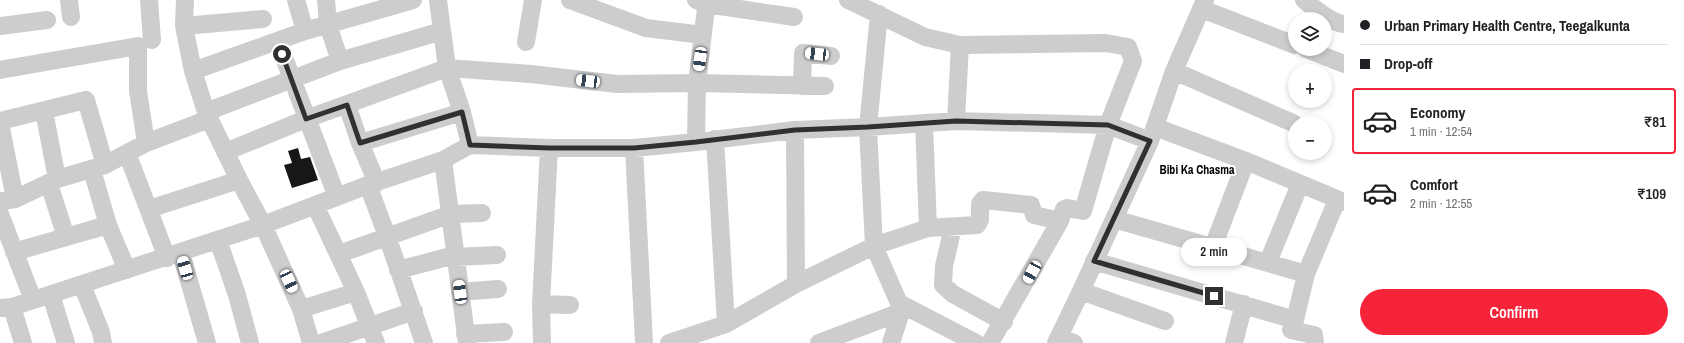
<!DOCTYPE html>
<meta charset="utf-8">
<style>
body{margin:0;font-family:"Archivo Narrow",sans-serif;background:#f6f6f6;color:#202124;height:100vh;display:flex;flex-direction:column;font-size:15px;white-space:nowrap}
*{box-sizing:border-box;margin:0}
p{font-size:13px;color:#757577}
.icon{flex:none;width:22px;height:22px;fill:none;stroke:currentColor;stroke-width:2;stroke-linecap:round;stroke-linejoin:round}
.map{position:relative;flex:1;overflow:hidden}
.sheet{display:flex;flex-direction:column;background:#fff;width:340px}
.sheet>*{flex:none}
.banner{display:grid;align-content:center;height:88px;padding:0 16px;background:#fff}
.tools{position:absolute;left:1288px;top:12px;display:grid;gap:8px}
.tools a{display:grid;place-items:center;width:44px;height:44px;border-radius:50%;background:#fff;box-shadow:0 2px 6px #0003;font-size:20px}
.end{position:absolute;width:18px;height:18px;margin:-9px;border:5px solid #303030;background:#fff;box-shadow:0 0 0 2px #fff}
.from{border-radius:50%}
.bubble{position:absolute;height:28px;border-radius:14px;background:#fff;box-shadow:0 2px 6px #0003;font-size:13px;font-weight:600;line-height:28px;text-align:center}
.car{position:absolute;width:12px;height:24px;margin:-12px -6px;border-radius:5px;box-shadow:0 0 3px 1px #0007;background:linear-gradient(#fff 24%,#345 0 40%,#fff 0 76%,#345 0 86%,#fff 0)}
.banner b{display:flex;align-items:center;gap:14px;height:38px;font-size:15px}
.banner b+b{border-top:1px solid #e0e0e0}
.banner i{width:10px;height:10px;background:#202124}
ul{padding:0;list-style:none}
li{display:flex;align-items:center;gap:12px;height:66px;margin:0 8px 6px;padding:0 8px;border:2px solid transparent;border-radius:4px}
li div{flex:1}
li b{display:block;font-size:15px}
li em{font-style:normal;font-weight:600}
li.active{border-color:#f62438}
li>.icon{width:36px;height:36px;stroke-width:1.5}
.cta{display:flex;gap:8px;margin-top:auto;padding:8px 16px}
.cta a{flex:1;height:46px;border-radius:24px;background:#f62438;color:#fff;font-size:16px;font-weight:600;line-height:46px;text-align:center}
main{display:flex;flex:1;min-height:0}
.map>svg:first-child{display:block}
.building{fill:#171717}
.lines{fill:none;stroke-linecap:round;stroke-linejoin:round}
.minor{stroke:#cdcdcd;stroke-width:18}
.route{stroke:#303030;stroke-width:5}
.labels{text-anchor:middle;stroke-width:4;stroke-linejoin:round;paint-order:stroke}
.neighbourhood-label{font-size:12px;font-weight:bold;fill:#000;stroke:#fff}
</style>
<main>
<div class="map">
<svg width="1344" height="343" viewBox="0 0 1344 343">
<rect width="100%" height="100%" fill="#fff"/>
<!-- building -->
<path class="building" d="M 298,148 L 301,159 L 310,157 L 318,180 L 292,188 L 284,165 L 292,163 L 288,151 Z"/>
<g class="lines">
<!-- minor -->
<path class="minor" d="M 69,0 L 71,17
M 149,0 L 152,40
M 185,0 L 184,26 L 193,71 L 206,112 L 239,180 L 263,225 L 301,309 L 311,343
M 296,0 L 305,31
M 326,0 L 328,25 L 340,61
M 438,0 L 447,68 L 462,112 L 470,145
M 570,0 L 646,28 L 703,35
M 696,0 L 706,4 L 794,17
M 848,0 L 925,37 L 960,45 L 1106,43 L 1128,47 L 1133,61 L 1108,125 L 1083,211 L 1067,208 L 1064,209 L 1060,221 L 990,343
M 1304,0 C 1314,8 1331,23 1344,24
M 1202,9 L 1295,45
M 879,14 L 868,127 L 874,246 L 899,303 L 901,312 L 891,343
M 0,26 L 47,20
M 184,26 L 263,19
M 278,42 L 337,197
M 526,42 L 533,0
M 1306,49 L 1344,64
M 0,70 L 138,46 L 138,91 L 146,143
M 193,71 L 305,31 L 413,0
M 1174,71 L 1293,123
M 802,86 L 803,53 L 831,56
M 347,105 L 360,143 L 377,183
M 44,111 L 57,179
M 206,112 L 340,61 L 442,31
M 0,121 L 86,100 L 105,165
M 956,121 L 960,45
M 0,123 L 15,199 L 3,201
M 924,123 L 928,228
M 1155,127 L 1246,161 L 1344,202
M 795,130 L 796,284
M 715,139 L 726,324
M 696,142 L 697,83 L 707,0
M 360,143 L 462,112
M 634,148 L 644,343
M 225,152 L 306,119 L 447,68 L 531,74 L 617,84 L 697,83 L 825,86
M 127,153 L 167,258
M 443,160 L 467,343
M 92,170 L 108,225 L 127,270
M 49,184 L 66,237
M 368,185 L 387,236 L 424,343
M 15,199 L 57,179 L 105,165 L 146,143 L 209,119
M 149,209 L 239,180
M 0,214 L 33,300
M 1114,219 L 1306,274
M 953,227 L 944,266 L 943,285 L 953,294 L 1004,322
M 218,240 L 237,295 L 250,343
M 1213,247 L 1246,161
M 14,252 L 108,225
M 181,253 L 207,343
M 339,254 L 451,214 L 482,213
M 455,257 L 497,255
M 1094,261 L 1295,320
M 1268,262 L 1300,184
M 398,270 L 455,255
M 82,285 L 101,332 L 103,343
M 1081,291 L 1165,321
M 356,292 L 376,343
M 460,292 L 498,289
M 51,295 L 66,343
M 899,303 L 976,343
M 541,304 L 570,305
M 12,307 L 23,343
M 0,308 L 12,307 L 263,225 L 368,185 L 443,160 L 470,145 L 549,148 L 634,148 L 696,142 L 795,130 L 868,127 L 956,121 L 1108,125 L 1150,141
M 301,309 L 356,292 L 315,205
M 465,334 L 504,332
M 1059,337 L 1074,343
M 321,343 L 414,311
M 542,343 L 541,304 L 549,148
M 669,343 L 726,324 L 796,284 L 874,246 L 928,228 L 977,225 L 980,220 L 980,204 L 983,200 L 1031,205 L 1034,215 L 1060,221
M 819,343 L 901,312
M 1056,343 L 1081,291 L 1150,141 L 1174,71 L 1205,0
M 1234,343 L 1244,304
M 1315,343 L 1314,335 L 1291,330 L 1295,320 L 1306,274 L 1337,200"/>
</g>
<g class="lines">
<!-- route -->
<path class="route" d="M 282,54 L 306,119 L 347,105 L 360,143 L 462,112 L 470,145 L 549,148 L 634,148 L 696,142 L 795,130 L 868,127 L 956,121 L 1108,125 L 1150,141 L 1094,261 L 1214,296"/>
</g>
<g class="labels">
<!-- neighbourhood labels -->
<g class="neighbourhood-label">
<text x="1197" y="174">Bibi Ka Chasma</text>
</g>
</g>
</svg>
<div class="tools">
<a><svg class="icon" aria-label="layers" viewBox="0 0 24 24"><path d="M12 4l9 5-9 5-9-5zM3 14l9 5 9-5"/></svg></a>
<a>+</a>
<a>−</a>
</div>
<i class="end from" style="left:282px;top:54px"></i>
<i class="end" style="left:1214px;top:296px"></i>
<div class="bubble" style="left:1181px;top:238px;width:66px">2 min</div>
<i class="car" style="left:817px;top:54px;rotate:276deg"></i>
<i class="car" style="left:700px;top:59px;rotate:188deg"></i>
<i class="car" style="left:588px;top:81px;rotate:277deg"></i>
<i class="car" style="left:185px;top:268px;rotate:344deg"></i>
<i class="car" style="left:1032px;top:272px;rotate:209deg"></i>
<i class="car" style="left:289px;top:281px;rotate:155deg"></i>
<i class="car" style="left:460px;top:292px;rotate:352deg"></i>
</div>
<section class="sheet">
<div class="banner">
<b><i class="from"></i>Urban Primary Health Centre, Teegalkunta</b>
<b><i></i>Drop-off</b>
</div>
<ul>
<li class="active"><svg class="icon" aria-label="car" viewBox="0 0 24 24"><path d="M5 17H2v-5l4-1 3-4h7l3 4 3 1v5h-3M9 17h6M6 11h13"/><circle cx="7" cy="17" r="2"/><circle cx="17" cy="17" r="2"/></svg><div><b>Economy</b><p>1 min · 12:54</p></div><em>₹81</em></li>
<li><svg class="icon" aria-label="car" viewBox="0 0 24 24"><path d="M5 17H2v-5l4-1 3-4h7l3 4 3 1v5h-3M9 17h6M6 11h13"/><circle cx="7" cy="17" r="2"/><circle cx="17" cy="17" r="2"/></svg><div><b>Comfort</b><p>2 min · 12:55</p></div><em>₹109</em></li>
</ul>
<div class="cta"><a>Confirm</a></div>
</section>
</main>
